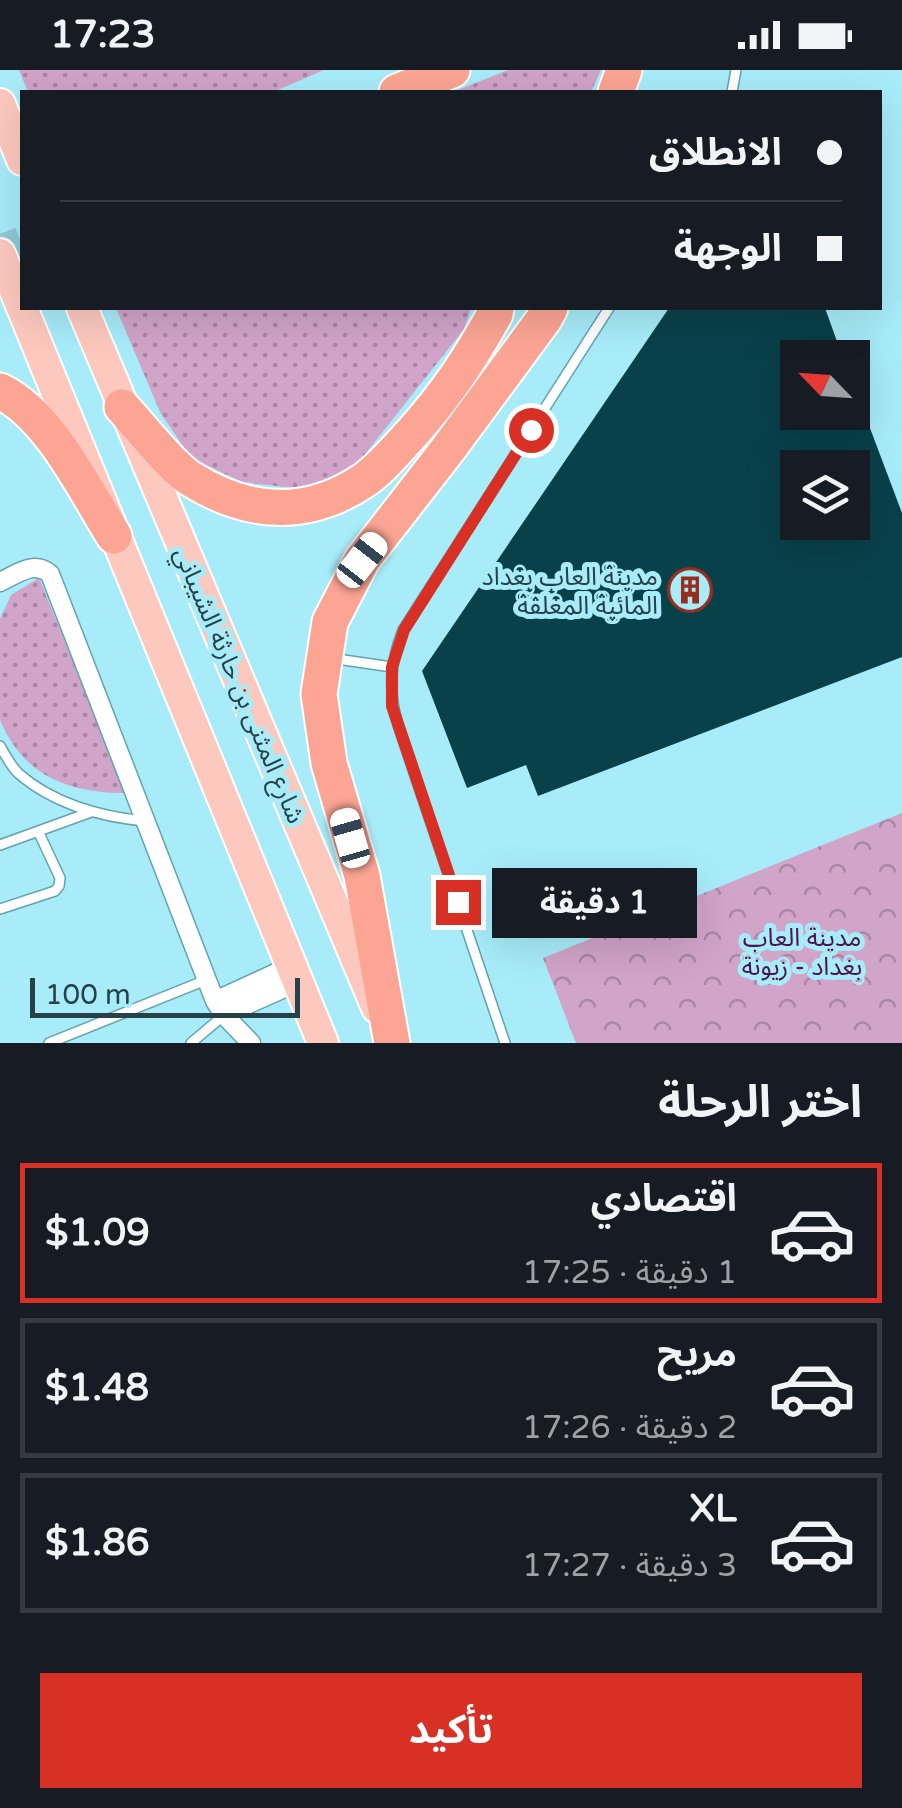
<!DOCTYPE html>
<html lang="ar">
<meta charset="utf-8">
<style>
body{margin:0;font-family:"Varela Round","Noto Sans Arabic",sans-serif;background:#242831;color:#f1f3f6;direction:rtl;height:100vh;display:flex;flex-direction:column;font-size:38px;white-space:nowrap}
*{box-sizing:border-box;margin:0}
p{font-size:32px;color:#9ea1a6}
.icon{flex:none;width:55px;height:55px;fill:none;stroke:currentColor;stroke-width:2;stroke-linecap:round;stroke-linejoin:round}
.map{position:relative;height:973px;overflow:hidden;direction:ltr}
.drawer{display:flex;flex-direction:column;background:#171b24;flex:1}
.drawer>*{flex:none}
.guide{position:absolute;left:20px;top:20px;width:862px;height:220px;border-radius:0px;box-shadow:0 10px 40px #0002;direction:rtl;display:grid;align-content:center;height:220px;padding:0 40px;background:#171b24}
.needle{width:65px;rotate:295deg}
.tools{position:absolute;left:780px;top:270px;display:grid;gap:20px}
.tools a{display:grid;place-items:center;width:90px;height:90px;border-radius:0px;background:#171b24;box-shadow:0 10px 40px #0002;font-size:50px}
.scale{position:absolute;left:30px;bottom:25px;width:270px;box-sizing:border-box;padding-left:10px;border:5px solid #264248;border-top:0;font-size:28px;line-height:35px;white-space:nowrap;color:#264248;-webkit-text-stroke:8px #a8ecfa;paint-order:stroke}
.end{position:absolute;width:45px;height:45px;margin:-22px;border:12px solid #d93025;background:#fff;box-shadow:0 0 0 5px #fff}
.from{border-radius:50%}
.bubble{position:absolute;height:70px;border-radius:0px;background:#171b24;box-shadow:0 10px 40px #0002;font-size:32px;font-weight:700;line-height:70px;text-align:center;direction:rtl}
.car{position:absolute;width:30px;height:60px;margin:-30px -15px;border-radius:12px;box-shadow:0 0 8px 2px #0007;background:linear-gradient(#fff 24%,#345 0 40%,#fff 0 76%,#345 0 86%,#fff 0)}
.guide b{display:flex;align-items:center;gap:35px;height:95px;font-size:38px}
.guide b+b{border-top:2px solid #363941}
.guide i{width:25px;height:25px;background:#f1f3f6}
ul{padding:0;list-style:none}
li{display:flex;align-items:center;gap:30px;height:140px;margin:0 20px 15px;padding:0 20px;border:5px solid #363941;border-radius:0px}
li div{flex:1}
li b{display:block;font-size:38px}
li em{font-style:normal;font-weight:700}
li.current{border-color:#d93025}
li>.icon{width:90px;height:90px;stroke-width:1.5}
h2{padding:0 40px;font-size:45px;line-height:120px}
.cta{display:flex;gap:20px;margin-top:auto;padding:20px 40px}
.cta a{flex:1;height:115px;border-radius:0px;background:#d93025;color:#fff;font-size:40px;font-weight:700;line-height:115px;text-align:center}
.status{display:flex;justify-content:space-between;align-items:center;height:70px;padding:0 50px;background:#171b24;direction:ltr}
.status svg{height:28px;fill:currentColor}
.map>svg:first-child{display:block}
.grass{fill:url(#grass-dots)}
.park{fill:url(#park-crowns)}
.building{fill:#09414a;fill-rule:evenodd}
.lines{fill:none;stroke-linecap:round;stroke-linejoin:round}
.motorway-tunnel{stroke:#8ecad6;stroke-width:35;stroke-dasharray:35 18;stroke-linecap:butt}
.service-casing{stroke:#61a3b0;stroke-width:12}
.minor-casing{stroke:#61a3b0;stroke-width:21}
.primary-casing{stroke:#fff;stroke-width:34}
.motorway-casing{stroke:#fff;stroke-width:39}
.service{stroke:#fff;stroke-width:9}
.minor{stroke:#fff;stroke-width:18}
.primary{stroke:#fdc9bf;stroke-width:30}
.motorway{stroke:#fca594;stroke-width:35}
.route{stroke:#d93025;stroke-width:12}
.labels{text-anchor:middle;stroke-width:10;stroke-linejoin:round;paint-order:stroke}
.poi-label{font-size:25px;fill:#264248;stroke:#a8ecfa;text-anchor:end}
.street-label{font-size:25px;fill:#264248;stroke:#a8ecfa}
.park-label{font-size:25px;fill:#50104a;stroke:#a8ecfa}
</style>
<div class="status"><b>17:23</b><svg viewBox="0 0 49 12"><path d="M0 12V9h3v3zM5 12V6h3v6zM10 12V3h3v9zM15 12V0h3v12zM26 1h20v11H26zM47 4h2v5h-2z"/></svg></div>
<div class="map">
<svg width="902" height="973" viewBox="0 0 902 973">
<defs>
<pattern id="grass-dots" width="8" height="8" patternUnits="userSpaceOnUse" patternTransform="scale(2.5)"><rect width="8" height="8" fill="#d1a4c9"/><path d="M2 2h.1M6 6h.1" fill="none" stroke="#a987a5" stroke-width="1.8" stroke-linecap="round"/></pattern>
<pattern id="park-crowns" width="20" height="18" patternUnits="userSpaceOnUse" patternTransform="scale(2.5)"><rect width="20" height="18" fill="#d1a4c9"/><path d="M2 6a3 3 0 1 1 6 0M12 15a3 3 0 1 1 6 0" fill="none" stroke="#a987a5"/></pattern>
</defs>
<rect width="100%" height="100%" fill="#a8ecfa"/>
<!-- grass -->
<path class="grass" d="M 19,0 L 324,0 L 273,22 L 28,22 Z
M 508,0 L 601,0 L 591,22 L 453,22 Z
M 116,238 L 471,238 L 464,259 L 355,397 L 303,419 L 242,412 L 191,388 L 160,342 Z
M 39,508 L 127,723 C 69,723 24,707 0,650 L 0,549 L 11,525 Z"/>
<!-- park -->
<path class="park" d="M 902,743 L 902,973 L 576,973 L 543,888 Z"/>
<!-- building -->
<path class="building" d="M 669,238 L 825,238 L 843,288 L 798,288 L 798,342 L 852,342 L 853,313 L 902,443 L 902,587 L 538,726 L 526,695 L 467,718 L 422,601 ZM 798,398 L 852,398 L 852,452 L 798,452 Z"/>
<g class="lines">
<!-- motorway-tunnel -->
<path class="motorway-tunnel" d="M 0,183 L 22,174"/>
<!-- service casing -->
<g class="service-casing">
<path id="service" d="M 732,22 L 736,0
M 330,588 L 392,597
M 0,676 C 5,685 11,696 18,703 C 52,733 100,747 145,751
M 0,775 L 91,742
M 0,839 L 55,821 L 59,816 L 60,808 L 38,761
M 49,973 L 206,910
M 191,973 L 223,946
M 505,973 L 398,655 C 388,621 390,593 403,560 L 609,238"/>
</g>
<!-- minor casing -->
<g class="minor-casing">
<path id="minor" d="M 0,512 C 17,504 34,490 50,504 L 215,931 L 224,945 L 251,973
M 215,931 L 291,896
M 224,945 L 298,912"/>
</g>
<!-- primary casing -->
<g class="primary-casing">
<path id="primary" d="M 0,34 L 22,90
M 0,184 L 323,973
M 82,238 L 377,938"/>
</g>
<!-- motorway casing -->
<g class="motorway-casing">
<path id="motorway" d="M 397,22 L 452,0
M 616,22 L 624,0
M 0,321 C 50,345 85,420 114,466
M 122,337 C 140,356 171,397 191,409 C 247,444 306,449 363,411 C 381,399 397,379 412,363 C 446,325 470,289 495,244 L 496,238
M 392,973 L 362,806 L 329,693 L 319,624 L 330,552 L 362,490 L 449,378 L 544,249 L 550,238"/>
</g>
<!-- service -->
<use href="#service" class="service"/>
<!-- minor -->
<use href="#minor" class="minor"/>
<!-- primary -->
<use href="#primary" class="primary"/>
<!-- motorway -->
<use href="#motorway" class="motorway"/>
</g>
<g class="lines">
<!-- route -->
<path class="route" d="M 458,832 L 392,636 L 392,597 L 404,560 L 531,360"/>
</g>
<!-- icons -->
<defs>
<g id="building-ring" transform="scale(2.25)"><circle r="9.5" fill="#a8ecfa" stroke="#982e1d" stroke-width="1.5"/><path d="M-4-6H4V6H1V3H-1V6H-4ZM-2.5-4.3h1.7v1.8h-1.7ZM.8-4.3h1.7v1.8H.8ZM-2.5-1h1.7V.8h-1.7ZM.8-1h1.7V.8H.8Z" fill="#982e1d"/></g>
</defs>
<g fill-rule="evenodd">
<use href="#building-ring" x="690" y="520"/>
</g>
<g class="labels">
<!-- poi labels -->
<g class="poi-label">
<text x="658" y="515">مدينة العاب بغداد<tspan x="658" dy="29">المائية المغلقة</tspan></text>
</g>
<!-- street labels -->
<g class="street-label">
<text transform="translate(240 615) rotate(67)" y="9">شارع المثنى بن حارثة الشيباني</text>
</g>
<!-- park labels -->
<g class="park-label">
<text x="802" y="876">مدينة العاب<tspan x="802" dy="29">بغداد - زيونة</tspan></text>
</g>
</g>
</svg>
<div class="tools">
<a><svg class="needle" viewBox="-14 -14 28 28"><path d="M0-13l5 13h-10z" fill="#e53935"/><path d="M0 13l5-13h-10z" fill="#9ea1a6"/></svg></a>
<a><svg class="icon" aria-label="layers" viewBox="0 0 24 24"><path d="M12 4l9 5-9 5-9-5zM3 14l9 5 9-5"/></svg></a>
</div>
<div class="scale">100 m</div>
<i class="end from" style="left:531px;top:360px"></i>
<i class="end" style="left:458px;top:832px"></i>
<div class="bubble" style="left:492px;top:798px;width:205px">1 دقيقة</div>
<i class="car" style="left:362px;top:490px;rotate:38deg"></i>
<i class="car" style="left:350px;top:768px;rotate:344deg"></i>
<div class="guide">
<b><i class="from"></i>الانطلاق</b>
<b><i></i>الوجهة</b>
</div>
</div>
<section class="drawer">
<h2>اختر الرحلة</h2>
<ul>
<li class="current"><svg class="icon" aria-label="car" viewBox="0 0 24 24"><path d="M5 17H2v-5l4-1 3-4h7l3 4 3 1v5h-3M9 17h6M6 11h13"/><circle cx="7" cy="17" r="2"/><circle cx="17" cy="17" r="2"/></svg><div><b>اقتصادي</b><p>1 دقيقة · 17:25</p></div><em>$1.09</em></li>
<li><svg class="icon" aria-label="car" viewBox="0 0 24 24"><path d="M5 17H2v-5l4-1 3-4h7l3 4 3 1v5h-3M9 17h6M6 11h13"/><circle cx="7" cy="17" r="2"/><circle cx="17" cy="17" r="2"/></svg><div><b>مريح</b><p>2 دقيقة · 17:26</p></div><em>$1.48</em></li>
<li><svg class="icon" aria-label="car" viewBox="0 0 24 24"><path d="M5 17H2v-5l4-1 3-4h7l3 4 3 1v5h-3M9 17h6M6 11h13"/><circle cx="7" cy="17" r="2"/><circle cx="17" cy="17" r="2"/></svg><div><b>XL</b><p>3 دقيقة · 17:27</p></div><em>$1.86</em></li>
</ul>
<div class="cta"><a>تأكيد</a></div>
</section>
